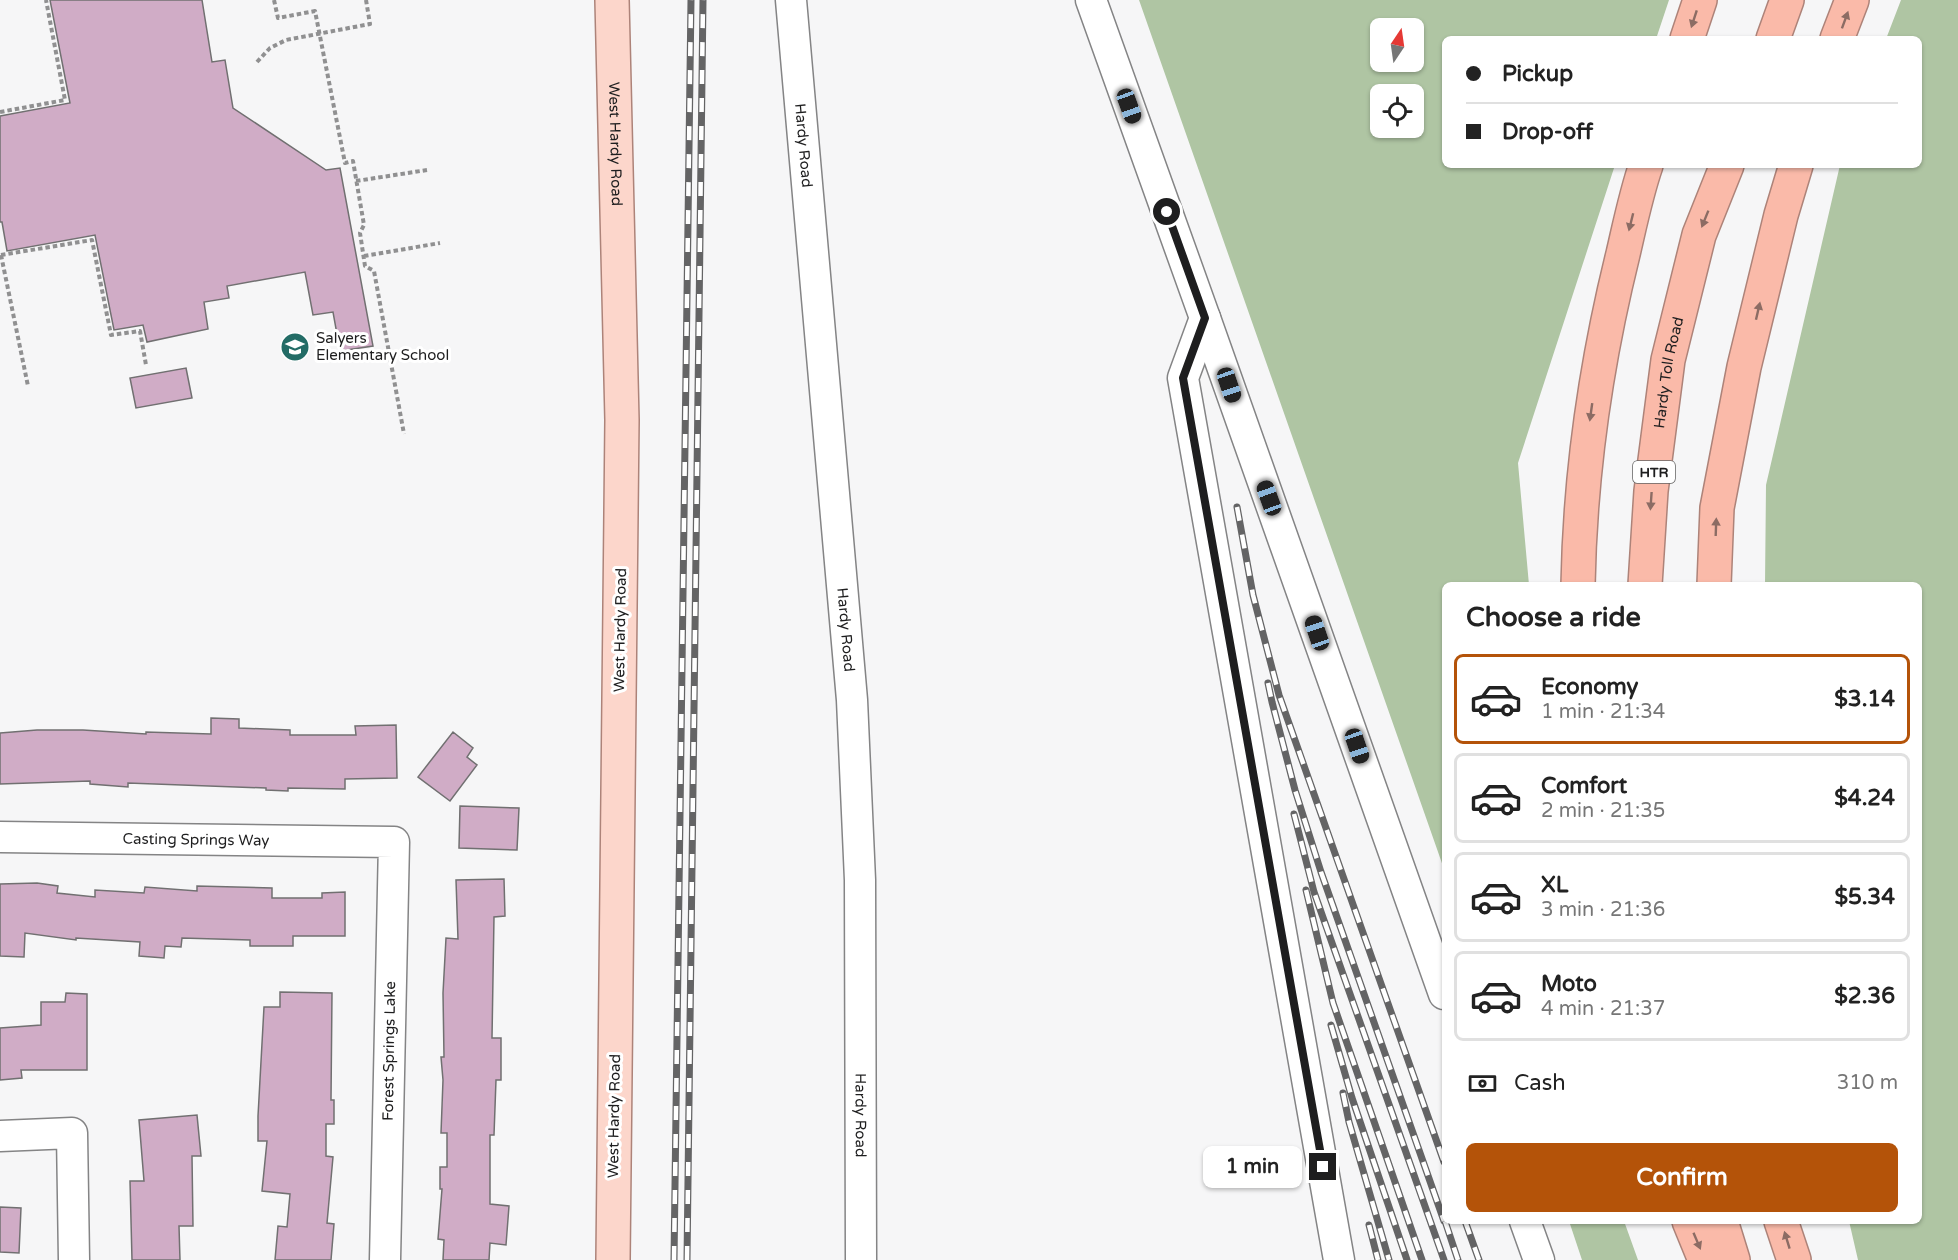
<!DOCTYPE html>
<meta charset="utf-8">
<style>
body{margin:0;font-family:"Varela Round",sans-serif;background:#f2f2f2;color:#222;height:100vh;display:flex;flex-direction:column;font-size:22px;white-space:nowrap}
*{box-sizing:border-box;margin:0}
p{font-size:20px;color:#767676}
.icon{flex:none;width:33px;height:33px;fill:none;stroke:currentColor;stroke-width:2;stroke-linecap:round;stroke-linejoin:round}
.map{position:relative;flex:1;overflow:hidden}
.details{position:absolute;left:1442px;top:582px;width:480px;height:642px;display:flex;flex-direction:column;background:#fff;border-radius:9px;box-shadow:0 2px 4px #0004}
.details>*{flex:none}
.hud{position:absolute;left:1442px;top:36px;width:480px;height:132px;border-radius:9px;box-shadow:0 2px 4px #0004;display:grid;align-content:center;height:132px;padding:0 24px;background:#fff}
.needle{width:39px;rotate:13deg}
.tools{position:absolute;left:1370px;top:18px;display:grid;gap:12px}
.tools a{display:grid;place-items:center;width:54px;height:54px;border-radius:9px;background:#fff;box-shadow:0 2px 4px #0004;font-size:30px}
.end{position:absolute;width:27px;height:27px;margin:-14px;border:8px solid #1e1e1f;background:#fff;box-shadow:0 0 0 3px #fff}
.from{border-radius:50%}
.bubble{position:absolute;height:42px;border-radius:9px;background:#fff;box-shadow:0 2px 4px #0004;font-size:20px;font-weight:700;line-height:42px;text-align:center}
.car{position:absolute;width:18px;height:36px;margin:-18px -9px;border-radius:8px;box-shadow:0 0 4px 2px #0007;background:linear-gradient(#222 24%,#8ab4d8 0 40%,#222 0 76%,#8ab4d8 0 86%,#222 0)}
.hud b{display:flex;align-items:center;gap:21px;height:57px;font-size:22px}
.hud b+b{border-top:2px solid #e0e0e0}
.hud i{width:15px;height:15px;background:#222}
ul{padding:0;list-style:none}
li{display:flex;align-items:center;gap:18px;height:90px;margin:0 12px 9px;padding:0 12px;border:3px solid #e0e0e0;border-radius:9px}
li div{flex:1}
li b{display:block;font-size:22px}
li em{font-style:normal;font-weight:700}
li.selected{border-color:#b45309}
li>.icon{width:54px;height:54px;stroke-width:1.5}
h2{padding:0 24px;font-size:27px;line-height:72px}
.pay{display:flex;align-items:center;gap:15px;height:66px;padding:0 24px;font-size:22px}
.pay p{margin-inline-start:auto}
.action{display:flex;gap:12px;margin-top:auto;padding:12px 24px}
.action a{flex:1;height:69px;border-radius:9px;background:#b45309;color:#fff;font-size:24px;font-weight:700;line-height:69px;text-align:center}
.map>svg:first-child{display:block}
.forest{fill:#afc5a3;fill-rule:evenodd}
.building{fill:#d0acc6;stroke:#717071;stroke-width:1.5}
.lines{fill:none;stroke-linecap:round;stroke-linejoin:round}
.minor-casing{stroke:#848485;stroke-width:33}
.major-casing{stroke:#ad8379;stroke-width:36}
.highway-casing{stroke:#ad8379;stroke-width:36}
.path{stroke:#909091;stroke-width:4;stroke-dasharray:4.5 3;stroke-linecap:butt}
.minor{stroke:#fff;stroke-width:30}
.major{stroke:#fcd6cb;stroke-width:33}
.highway{stroke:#fabaa9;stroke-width:33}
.rail-casing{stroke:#646465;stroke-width:7}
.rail{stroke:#fff;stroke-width:4.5;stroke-dasharray:14;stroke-linecap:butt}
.oneway{fill:#8c6c64}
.route{stroke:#1e1e1f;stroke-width:8}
.labels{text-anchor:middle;stroke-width:6;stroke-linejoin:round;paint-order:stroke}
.shield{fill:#fff;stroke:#626262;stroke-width:1.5}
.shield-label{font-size:14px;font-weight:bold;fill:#1e1e1f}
.street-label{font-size:15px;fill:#1e1e1f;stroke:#fff}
.poi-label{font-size:15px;fill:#1e1e1f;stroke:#fff;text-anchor:start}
</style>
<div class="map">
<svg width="1958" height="1260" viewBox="0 0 1958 1260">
<rect width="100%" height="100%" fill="#f6f6f7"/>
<!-- forest -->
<path class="forest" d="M 1139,0 L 1669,0 L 1656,39 L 1444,39 L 1444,165 L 1615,165 L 1518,463 L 1529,585 L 1444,585 L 1444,869 ZM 1380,28 L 1413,28 L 1413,62 L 1380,62 ZM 1380,94 L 1413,94 L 1413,128 L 1380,128 Z
M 1901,0 L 1958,0 L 1958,1260 L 1858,1260 L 1849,1221 L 1918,1221 L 1918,585 L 1765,585 L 1766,485 L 1840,165 L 1918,165 L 1918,39 L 1886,39 Z
M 1569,1221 L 1624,1221 L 1638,1260 L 1582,1260 Z"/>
<!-- building -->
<path class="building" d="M 50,0 L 202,0 L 212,62 L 225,60 L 233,108 L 326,170 L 340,168 L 373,346 L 340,351 L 333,312 L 313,315 L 305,272 L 227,286 L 229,298 L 204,302 L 208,329 L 147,342 L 143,325 L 114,330 L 95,235 L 7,251 L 2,222 L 0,222 L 0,116 L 70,103 Z
M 186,368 L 192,398 L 136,408 L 130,378 Z
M 211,718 L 239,719 L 239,728 L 290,730 L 290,735 L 356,735 L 355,726 L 396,725 L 397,778 L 345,779 L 345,789 L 288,788 L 288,791 L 266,790 L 266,788 L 128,783 L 128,787 L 90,784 L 90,781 L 0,784 L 0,733 L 37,730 L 83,730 L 146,734 L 146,732 L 211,734 Z
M 453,732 L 473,748 L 467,757 L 477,765 L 450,801 L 418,777 Z
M 460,806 L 519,808 L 517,850 L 459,848 Z
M 504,879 L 505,916 L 494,917 L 492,1038 L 501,1038 L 501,1080 L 496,1080 L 494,1135 L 490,1135 L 490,1204 L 509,1206 L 506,1245 L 490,1243 L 489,1260 L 443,1260 L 444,1240 L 438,1239 L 442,1189 L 440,1189 L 440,1167 L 447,1167 L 447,1133 L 441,1133 L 443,1080 L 441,1057 L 444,1057 L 443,993 L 446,938 L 458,939 L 456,880 Z
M 37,883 L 58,886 L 57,893 L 95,897 L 95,890 L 144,893 L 145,887 L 197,891 L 197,886 L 272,888 L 272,898 L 322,898 L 322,893 L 345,892 L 345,936 L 293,936 L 293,946 L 250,946 L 250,940 L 182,938 L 181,947 L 165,946 L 164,958 L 139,956 L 140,942 L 76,938 L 76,940 L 25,933 L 24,957 L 0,956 L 0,884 Z
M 280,992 L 332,993 L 331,1100 L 334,1100 L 334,1124 L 326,1124 L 326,1156 L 333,1157 L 327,1223 L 334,1224 L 331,1260 L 275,1260 L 278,1226 L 287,1227 L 290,1194 L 262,1191 L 267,1141 L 258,1141 L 258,1116 L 264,1007 L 280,1007 Z
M 66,993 L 87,994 L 87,1070 L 21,1070 L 22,1078 L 0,1080 L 0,1028 L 41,1025 L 41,1002 L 65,1002 Z
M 197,1115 L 201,1156 L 192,1156 L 193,1226 L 179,1226 L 180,1260 L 132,1260 L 130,1181 L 144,1181 L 139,1120 Z
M 0,1207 L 21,1208 L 19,1253 L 0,1252 Z"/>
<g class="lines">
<!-- minor casing -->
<g class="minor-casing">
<g id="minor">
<path id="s1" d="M 791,0 L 852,700 L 860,880 L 861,1260"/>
<path d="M 1091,0 L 1205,318 L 1183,378 L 1339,1260"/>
<path d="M 1205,318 L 1444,994"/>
<path id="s2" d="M 0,837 L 394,842 L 385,1260"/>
<path d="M 0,1136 L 72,1133 L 74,1260"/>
<path d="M 1525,1221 L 1539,1260"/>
</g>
</g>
<!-- major casing -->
<g class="major-casing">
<g id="major">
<path id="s3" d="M 612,0 L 622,420 L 613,1260"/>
</g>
</g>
<!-- highway casing -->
<g class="highway-casing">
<g id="highway">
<path d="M 1687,39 L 1700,0"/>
<path d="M 1773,39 L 1787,0"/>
<path d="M 1837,39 L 1852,0"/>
<path d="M 1578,585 C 1580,473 1596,363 1623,254 C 1630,224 1636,194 1646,165"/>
<path id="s4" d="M 1645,585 L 1651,491 L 1668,360 L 1699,235 L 1727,165"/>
<path d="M 1714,585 L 1717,508 L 1744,367 L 1781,215 L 1796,165"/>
<path d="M 1689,1221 L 1705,1260"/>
<path d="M 1721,1221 L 1733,1260"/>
<path d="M 1781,1221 L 1794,1260"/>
</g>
</g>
<!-- path -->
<path class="path" d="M 274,0 L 278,18 L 315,11 L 345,163 L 353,161 L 364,225 L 360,233 L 365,266 L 374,271 L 404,434
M 257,62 L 270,48 L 286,40 L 370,24 L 366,0
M 0,112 L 65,100 L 46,0
M 356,181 L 427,170
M 1,255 L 92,240 L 111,335 L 140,331 L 146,365
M 1,255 L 28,386
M 364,256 L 440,243"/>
<!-- minor -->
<use href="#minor" class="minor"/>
<!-- major -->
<use href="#major" class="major"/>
<!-- highway -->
<use href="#highway" class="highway"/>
<!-- rail casing -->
<g class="rail-casing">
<path id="rail" d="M 1237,507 L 1253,595 L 1279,695 L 1444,1162
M 1268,683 L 1272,702 L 1295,790 L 1321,872 L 1444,1221
M 1294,814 L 1314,892 L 1444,1260
M 1306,890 L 1333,1003 L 1422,1260
M 1331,1025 L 1352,1098 L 1407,1260
M 1343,1093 L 1349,1122 L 1389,1260
M 1445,1221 L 1458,1260
M 1465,1221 L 1479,1260
M 1369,1225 L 1378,1260
M 674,1260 L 691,0
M 687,1260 L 703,0"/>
</g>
<!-- rail -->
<use href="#rail" class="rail"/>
</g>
<!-- one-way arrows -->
<defs><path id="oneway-solid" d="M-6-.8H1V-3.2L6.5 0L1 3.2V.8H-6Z" transform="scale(1.5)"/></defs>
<g class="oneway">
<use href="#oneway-solid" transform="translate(1694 19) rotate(108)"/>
<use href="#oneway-solid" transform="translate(1845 20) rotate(-70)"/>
<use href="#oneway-solid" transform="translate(1705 219) rotate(112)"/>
<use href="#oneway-solid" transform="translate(1631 222) rotate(104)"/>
<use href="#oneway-solid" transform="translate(1758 311) rotate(-77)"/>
<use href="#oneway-solid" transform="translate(1591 412) rotate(98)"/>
<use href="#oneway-solid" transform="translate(1651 501) rotate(94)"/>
<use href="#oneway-solid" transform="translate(1716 527) rotate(-88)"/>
<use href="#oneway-solid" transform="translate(1787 1240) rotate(-107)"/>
<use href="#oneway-solid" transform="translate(1697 1241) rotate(67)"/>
</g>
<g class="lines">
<!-- route -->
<path class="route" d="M 1167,212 L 1205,318 L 1183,378 L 1323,1167"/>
</g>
<!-- icons -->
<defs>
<g id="school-disc" transform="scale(1.5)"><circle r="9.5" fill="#236c66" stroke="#fff"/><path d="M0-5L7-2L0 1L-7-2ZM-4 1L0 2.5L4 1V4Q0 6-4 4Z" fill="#fff"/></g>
</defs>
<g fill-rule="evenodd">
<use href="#school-disc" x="295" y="347"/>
</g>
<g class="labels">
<!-- shield labels -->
<rect class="shield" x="1633" y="461" width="42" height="22" rx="4.5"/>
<g class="shield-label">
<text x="1654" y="477">HTR</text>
</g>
<!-- street labels -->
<g class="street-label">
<text dy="5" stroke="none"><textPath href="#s3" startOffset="144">West Hardy Road</textPath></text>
<text dy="5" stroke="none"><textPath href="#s1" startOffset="146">Hardy Road</textPath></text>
<text dy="5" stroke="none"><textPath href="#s4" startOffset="214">Hardy Toll Road</textPath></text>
<text dy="5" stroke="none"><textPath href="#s1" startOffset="632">Hardy Road</textPath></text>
<text transform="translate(620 630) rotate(-89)" y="5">West Hardy Road</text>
<text dy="5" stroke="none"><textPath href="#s2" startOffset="196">Casting Springs Way</textPath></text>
<text transform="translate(389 1051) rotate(-89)" y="5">Forest Springs Lake</text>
<text dy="5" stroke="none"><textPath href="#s1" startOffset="1118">Hardy Road</textPath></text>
<text transform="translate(614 1116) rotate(-89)" y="5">West Hardy Road</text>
</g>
<!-- poi labels -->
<g class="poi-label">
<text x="316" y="343">Salyers<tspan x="316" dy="17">Elementary School</tspan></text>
</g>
</g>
</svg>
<div class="tools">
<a><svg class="needle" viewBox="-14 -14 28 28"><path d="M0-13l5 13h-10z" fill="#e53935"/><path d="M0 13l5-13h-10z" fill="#767676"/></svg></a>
<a><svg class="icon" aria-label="locate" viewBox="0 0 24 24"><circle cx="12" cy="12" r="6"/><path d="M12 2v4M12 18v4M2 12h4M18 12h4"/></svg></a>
</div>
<i class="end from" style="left:1167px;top:212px"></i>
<i class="end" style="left:1323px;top:1167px"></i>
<div class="bubble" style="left:1203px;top:1146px;width:99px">1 min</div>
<i class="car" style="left:1129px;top:106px;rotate:160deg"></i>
<i class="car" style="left:1229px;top:385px;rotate:161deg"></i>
<i class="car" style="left:1269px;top:498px;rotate:340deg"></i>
<i class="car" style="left:1317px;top:633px;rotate:341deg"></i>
<i class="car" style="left:1357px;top:746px;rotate:161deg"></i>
<div class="hud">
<b><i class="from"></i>Pickup</b>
<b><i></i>Drop-off</b>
</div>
<section class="details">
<h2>Choose a ride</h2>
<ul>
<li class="selected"><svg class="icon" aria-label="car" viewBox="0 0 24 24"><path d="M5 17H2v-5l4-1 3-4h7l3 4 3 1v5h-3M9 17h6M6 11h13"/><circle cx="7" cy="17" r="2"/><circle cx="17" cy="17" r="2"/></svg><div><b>Economy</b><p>1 min · 21:34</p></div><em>$3.14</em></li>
<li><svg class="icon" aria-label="car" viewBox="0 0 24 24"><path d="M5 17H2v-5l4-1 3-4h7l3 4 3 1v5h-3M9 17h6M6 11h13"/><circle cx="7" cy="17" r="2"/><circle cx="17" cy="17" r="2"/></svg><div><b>Comfort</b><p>2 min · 21:35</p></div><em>$4.24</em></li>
<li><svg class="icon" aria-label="car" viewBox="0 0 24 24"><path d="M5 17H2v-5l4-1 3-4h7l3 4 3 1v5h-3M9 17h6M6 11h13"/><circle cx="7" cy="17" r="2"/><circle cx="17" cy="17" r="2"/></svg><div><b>XL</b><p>3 min · 21:36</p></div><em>$5.34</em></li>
<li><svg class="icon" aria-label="car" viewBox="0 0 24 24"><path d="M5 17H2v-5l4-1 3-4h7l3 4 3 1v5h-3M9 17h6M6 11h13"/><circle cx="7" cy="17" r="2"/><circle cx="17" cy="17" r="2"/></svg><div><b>Moto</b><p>4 min · 21:37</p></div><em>$2.36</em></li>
</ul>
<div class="pay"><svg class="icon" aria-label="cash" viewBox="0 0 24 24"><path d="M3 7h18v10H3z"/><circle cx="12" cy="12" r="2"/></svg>Cash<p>310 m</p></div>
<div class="action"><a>Confirm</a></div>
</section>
</div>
